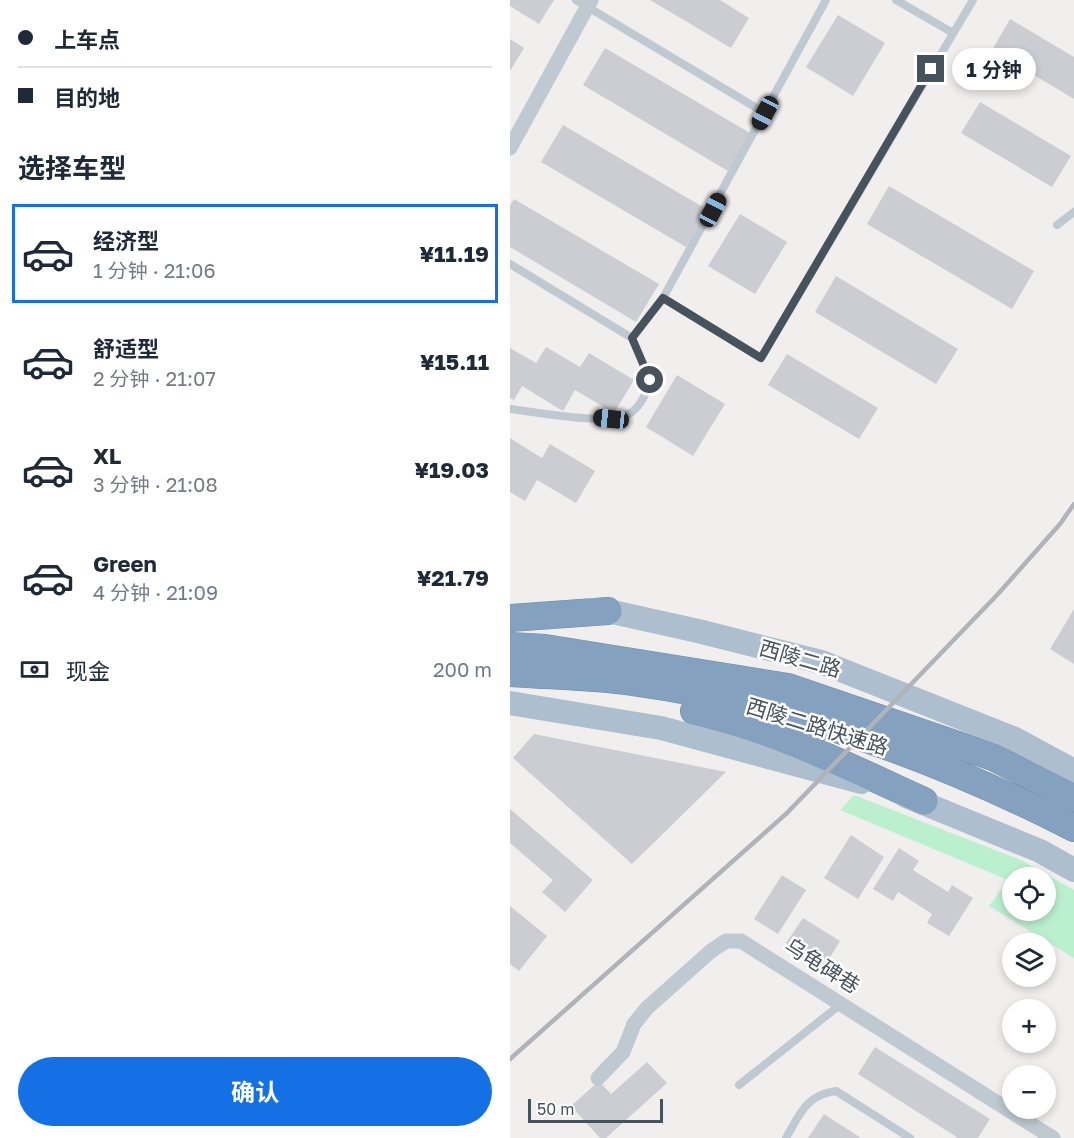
<!DOCTYPE html>
<html lang="zh">
<meta charset="utf-8">
<style>
body{margin:0;font-family:"Golos Text","Noto Sans SC",sans-serif;background:#f6f6f7;color:#1f2937;height:100vh;display:flex;flex-direction:column;font-size:22px;white-space:nowrap}
*{box-sizing:border-box;margin:0}
p{font-size:20px;color:#747a83}
.icon{flex:none;width:33px;height:33px;fill:none;stroke:currentColor;stroke-width:2;stroke-linecap:round;stroke-linejoin:round}
.map{position:relative;flex:1;overflow:hidden}
.sheet{display:flex;flex-direction:column;background:#fff;width:510px}
.sheet>*{flex:none}
.hud{display:grid;align-content:center;height:132px;padding:0 18px;background:#fff}
.fabs{position:absolute;left:492px;top:867px;display:grid;gap:12px}
.fabs a{display:grid;place-items:center;width:54px;height:54px;border-radius:50%;background:#fff;box-shadow:0 3px 9px #0003;font-size:30px}
.scale{position:absolute;left:18px;bottom:15px;width:135px;box-sizing:border-box;padding-left:6px;border:3px solid #46525c;border-top:0;font-size:16px;line-height:21px;white-space:nowrap;color:#46525c;-webkit-text-stroke:4px #fff;paint-order:stroke}
.end{position:absolute;width:27px;height:27px;margin:-14px;border:8px solid #46525c;background:#fff;box-shadow:0 0 0 3px #fff}
.from{border-radius:50%}
.bubble{position:absolute;height:42px;border-radius:21px;background:#fff;box-shadow:0 3px 9px #0003;font-size:20px;font-weight:700;line-height:42px;text-align:center}
.car{position:absolute;width:18px;height:36px;margin:-18px -9px;border-radius:8px;box-shadow:0 0 4px 2px #0007;background:linear-gradient(#222 24%,#8ab4d8 0 40%,#222 0 76%,#8ab4d8 0 86%,#222 0)}
.hud b{display:flex;align-items:center;gap:21px;height:57px;font-size:22px}
.hud b+b{border-top:2px solid #e0e1e3}
.hud i{width:15px;height:15px;background:#1f2937}
ul{padding:0;list-style:none}
li{display:flex;align-items:center;gap:18px;height:99px;margin:0 12px 9px;padding:0 6px;border:3px solid transparent;border-radius:0px}
li div{flex:1}
li b{display:block;font-size:22px}
li em{font-style:normal;font-weight:700}
li.selected{border-color:#1370e5}
li>.icon{width:54px;height:54px;stroke-width:1.5}
h2{padding:0 18px;font-size:27px;line-height:72px}
.pay{display:flex;align-items:center;gap:15px;height:66px;padding:0 18px;font-size:22px}
.pay p{margin-inline-start:auto}
.primary-button{display:flex;gap:12px;margin-top:auto;padding:12px 18px}
.primary-button a{flex:1;height:69px;border-radius:36px;background:#1370e5;color:#fff;font-size:24px;font-weight:700;line-height:69px;text-align:center}
main{display:flex;flex:1;min-height:0}
.map>svg:first-child{display:block}
.green{fill:#bbf0cf;fill-rule:evenodd}
.building{fill:#cbcdd3}
.lines{fill:none;stroke-linecap:round;stroke-linejoin:round}
.highway-casing{stroke:#6f8caa;stroke-width:28}
.lane{stroke:#bec9d1;stroke-width:8}
.street{stroke:#bec9d1;stroke-width:15}
.primary{stroke:#adbece;stroke-width:24}
.highway{stroke:#84a1bf;stroke-width:27}
.rail{stroke:#b0b3b9;stroke-width:4.5}
.route{stroke:#46525c;stroke-width:8}
.labels{text-anchor:middle;stroke-width:5;stroke-linejoin:round;paint-order:stroke}
.street-label{font-size:21px;fill:#46525c;stroke:#fff}
</style>
<main>
<section class="sheet">
<div class="hud">
<b><i class="from"></i>上车点</b>
<b><i></i>目的地</b>
</div>
<h2>选择车型</h2>
<ul>
<li class="selected"><svg class="icon" aria-label="car" viewBox="0 0 24 24"><path d="M5 17H2v-5l4-1 3-4h7l3 4 3 1v5h-3M9 17h6M6 11h13"/><circle cx="7" cy="17" r="2"/><circle cx="17" cy="17" r="2"/></svg><div><b>经济型</b><p>1 分钟 · 21:06</p></div><em>¥11.19</em></li>
<li><svg class="icon" aria-label="car" viewBox="0 0 24 24"><path d="M5 17H2v-5l4-1 3-4h7l3 4 3 1v5h-3M9 17h6M6 11h13"/><circle cx="7" cy="17" r="2"/><circle cx="17" cy="17" r="2"/></svg><div><b>舒适型</b><p>2 分钟 · 21:07</p></div><em>¥15.11</em></li>
<li><svg class="icon" aria-label="car" viewBox="0 0 24 24"><path d="M5 17H2v-5l4-1 3-4h7l3 4 3 1v5h-3M9 17h6M6 11h13"/><circle cx="7" cy="17" r="2"/><circle cx="17" cy="17" r="2"/></svg><div><b>XL</b><p>3 分钟 · 21:08</p></div><em>¥19.03</em></li>
<li><svg class="icon" aria-label="car" viewBox="0 0 24 24"><path d="M5 17H2v-5l4-1 3-4h7l3 4 3 1v5h-3M9 17h6M6 11h13"/><circle cx="7" cy="17" r="2"/><circle cx="17" cy="17" r="2"/></svg><div><b>Green</b><p>4 分钟 · 21:09</p></div><em>¥21.79</em></li>
</ul>
<div class="pay"><svg class="icon" aria-label="cash" viewBox="0 0 24 24"><path d="M3 7h18v10H3z"/><circle cx="12" cy="12" r="2"/></svg>现金<p>200 m</p></div>
<div class="primary-button"><a>确认</a></div>
</section>
<div class="map">
<svg width="564" height="1138" viewBox="0 0 564 1138">
<rect width="100%" height="100%" fill="#f1eeee"/>
<!-- green -->
<path class="green" d="M 344,795 L 513,861 L 564,890 L 564,958 L 479,906 L 498,880 L 330,810 ZM 502,878 L 536,878 L 536,910 L 502,910 Z"/>
<!-- building -->
<path class="building" d="M 0,0 L 44,0 L 29,24 L 0,6 Z
M 140,0 L 210,0 L 239,18 L 221,48 Z
M 328,15 L 375,43 L 343,96 L 296,67 Z
M 500,19 L 564,57 L 564,99 L 482,50 Z
M 0,39 L 14,48 L 0,71 Z
M 95,48 L 240,133 L 218,171 L 73,85 Z
M 470,102 L 561,156 L 542,187 L 451,133 Z
M 53,125 L 198,210 L 176,247 L 31,162 Z
M 379,186 L 524,271 L 502,309 L 357,224 Z
M 4,199 L 149,284 L 126,322 L 0,247 L 0,206 Z
M 230,214 L 277,242 L 245,294 L 198,266 Z
M 326,276 L 448,349 L 426,384 L 305,312 Z
M 36,347 L 70,367 L 79,353 L 124,380 L 104,413 L 65,390 L 53,411 L 12,386 L 4,400 L 0,398 L 0,348 L 26,363 Z
M 277,354 L 368,408 L 349,439 L 258,385 Z
M 167,375 L 215,404 L 183,456 L 136,427 Z
M 0,438 L 32,458 L 40,444 L 85,471 L 66,503 L 27,480 L 15,501 L 0,492 Z
M 564,609 L 564,664 L 540,649 Z
M 24,734 L 216,772 L 122,864 L 3,758 Z
M 0,809 L 83,880 L 55,912 L 32,892 L 43,880 L 0,843 Z
M 341,835 L 374,857 L 348,899 L 314,878 Z
M 389,848 L 409,861 L 403,870 L 438,892 L 442,885 L 463,898 L 439,936 L 417,923 L 422,914 L 388,892 L 383,901 L 363,889 Z
M 272,875 L 296,890 L 268,934 L 244,919 Z
M 0,906 L 37,936 L 9,971 L 0,964 Z
M 293,918 L 330,941 L 314,967 L 276,943 Z
M 365,1047 L 480,1119 L 468,1138 L 448,1138 L 348,1074 Z
M 137,1062 L 157,1083 L 96,1138 L 90,1138 L 61,1106 L 89,1081 L 101,1094 Z
M 314,1114 L 351,1138 L 298,1138 Z"/>
<g class="lines">
<!-- highway casing -->
<g class="highway-casing">
<path id="highway" d="M 0,618 L 98,611
M 0,646 L 35,648 L 278,687 L 483,757 L 564,798
M 0,673 C 40,676 82,676 122,682 C 276,703 427,758 564,828
M 184,711 C 265,729 339,767 414,801"/>
</g>
<!-- lane -->
<path class="lane" d="M 66,0 L 255,113
M 316,0 L 153,298 L 251,358 L 463,0
M 386,0 L 443,33
M 547,225 L 564,212
M 0,264 L 122,338
M 0,409 C 26,412 102,427 122,412 C 132,404 137,392 140,380 L 122,338 L 153,298
M 229,1085 L 331,1004
M 276,1138 C 290,1114 296,1095 326,1091 L 400,1138"/>
<!-- street -->
<path class="street" d="M 0,148 L 81,0
M 88,1078 L 113,1052 L 124,1024 L 137,1008 L 201,951 L 216,941 L 231,941 L 543,1138"/>
<!-- primary -->
<path class="primary" d="M 79,610 L 98,611 L 188,631 L 311,662 L 505,739 L 564,771
M 0,703 L 151,728 L 351,782
M 396,796 L 530,851 L 564,870"/>
<!-- highway -->
<use href="#highway" class="highway"/>
<!-- rail -->
<path class="rail" d="M 0,1059 L 277,813 L 488,594 L 550,524 L 564,504"/>
</g>
<g class="lines">
<!-- route -->
<path class="route" d="M 140,380 L 122,338 L 153,298 L 251,358 L 421,69"/>
</g>
<g class="labels">
<!-- street labels -->
<g class="street-label">
<text transform="translate(290 659) rotate(16)" y="7">西陵二路</text>
<text transform="translate(307 727) rotate(17)" y="7">西陵二路快速路</text>
<text transform="translate(312 966) rotate(32)" y="7">乌龟碑巷</text>
</g>
</g>
</svg>
<div class="fabs">
<a><svg class="icon" aria-label="locate" viewBox="0 0 24 24"><circle cx="12" cy="12" r="6"/><path d="M12 2v4M12 18v4M2 12h4M18 12h4"/></svg></a>
<a><svg class="icon" aria-label="layers" viewBox="0 0 24 24"><path d="M12 4l9 5-9 5-9-5zM3 14l9 5 9-5"/></svg></a>
<a>+</a>
<a>−</a>
</div>
<div class="scale">50 m</div>
<i class="end from" style="left:140px;top:380px"></i>
<i class="end" style="left:421px;top:69px"></i>
<div class="bubble" style="left:442px;top:48px;width:84px">1 分钟</div>
<i class="car" style="left:255px;top:113px;rotate:208deg"></i>
<i class="car" style="left:203px;top:210px;rotate:28deg"></i>
<i class="car" style="left:101px;top:419px;rotate:276deg"></i>
</div>
</main>
